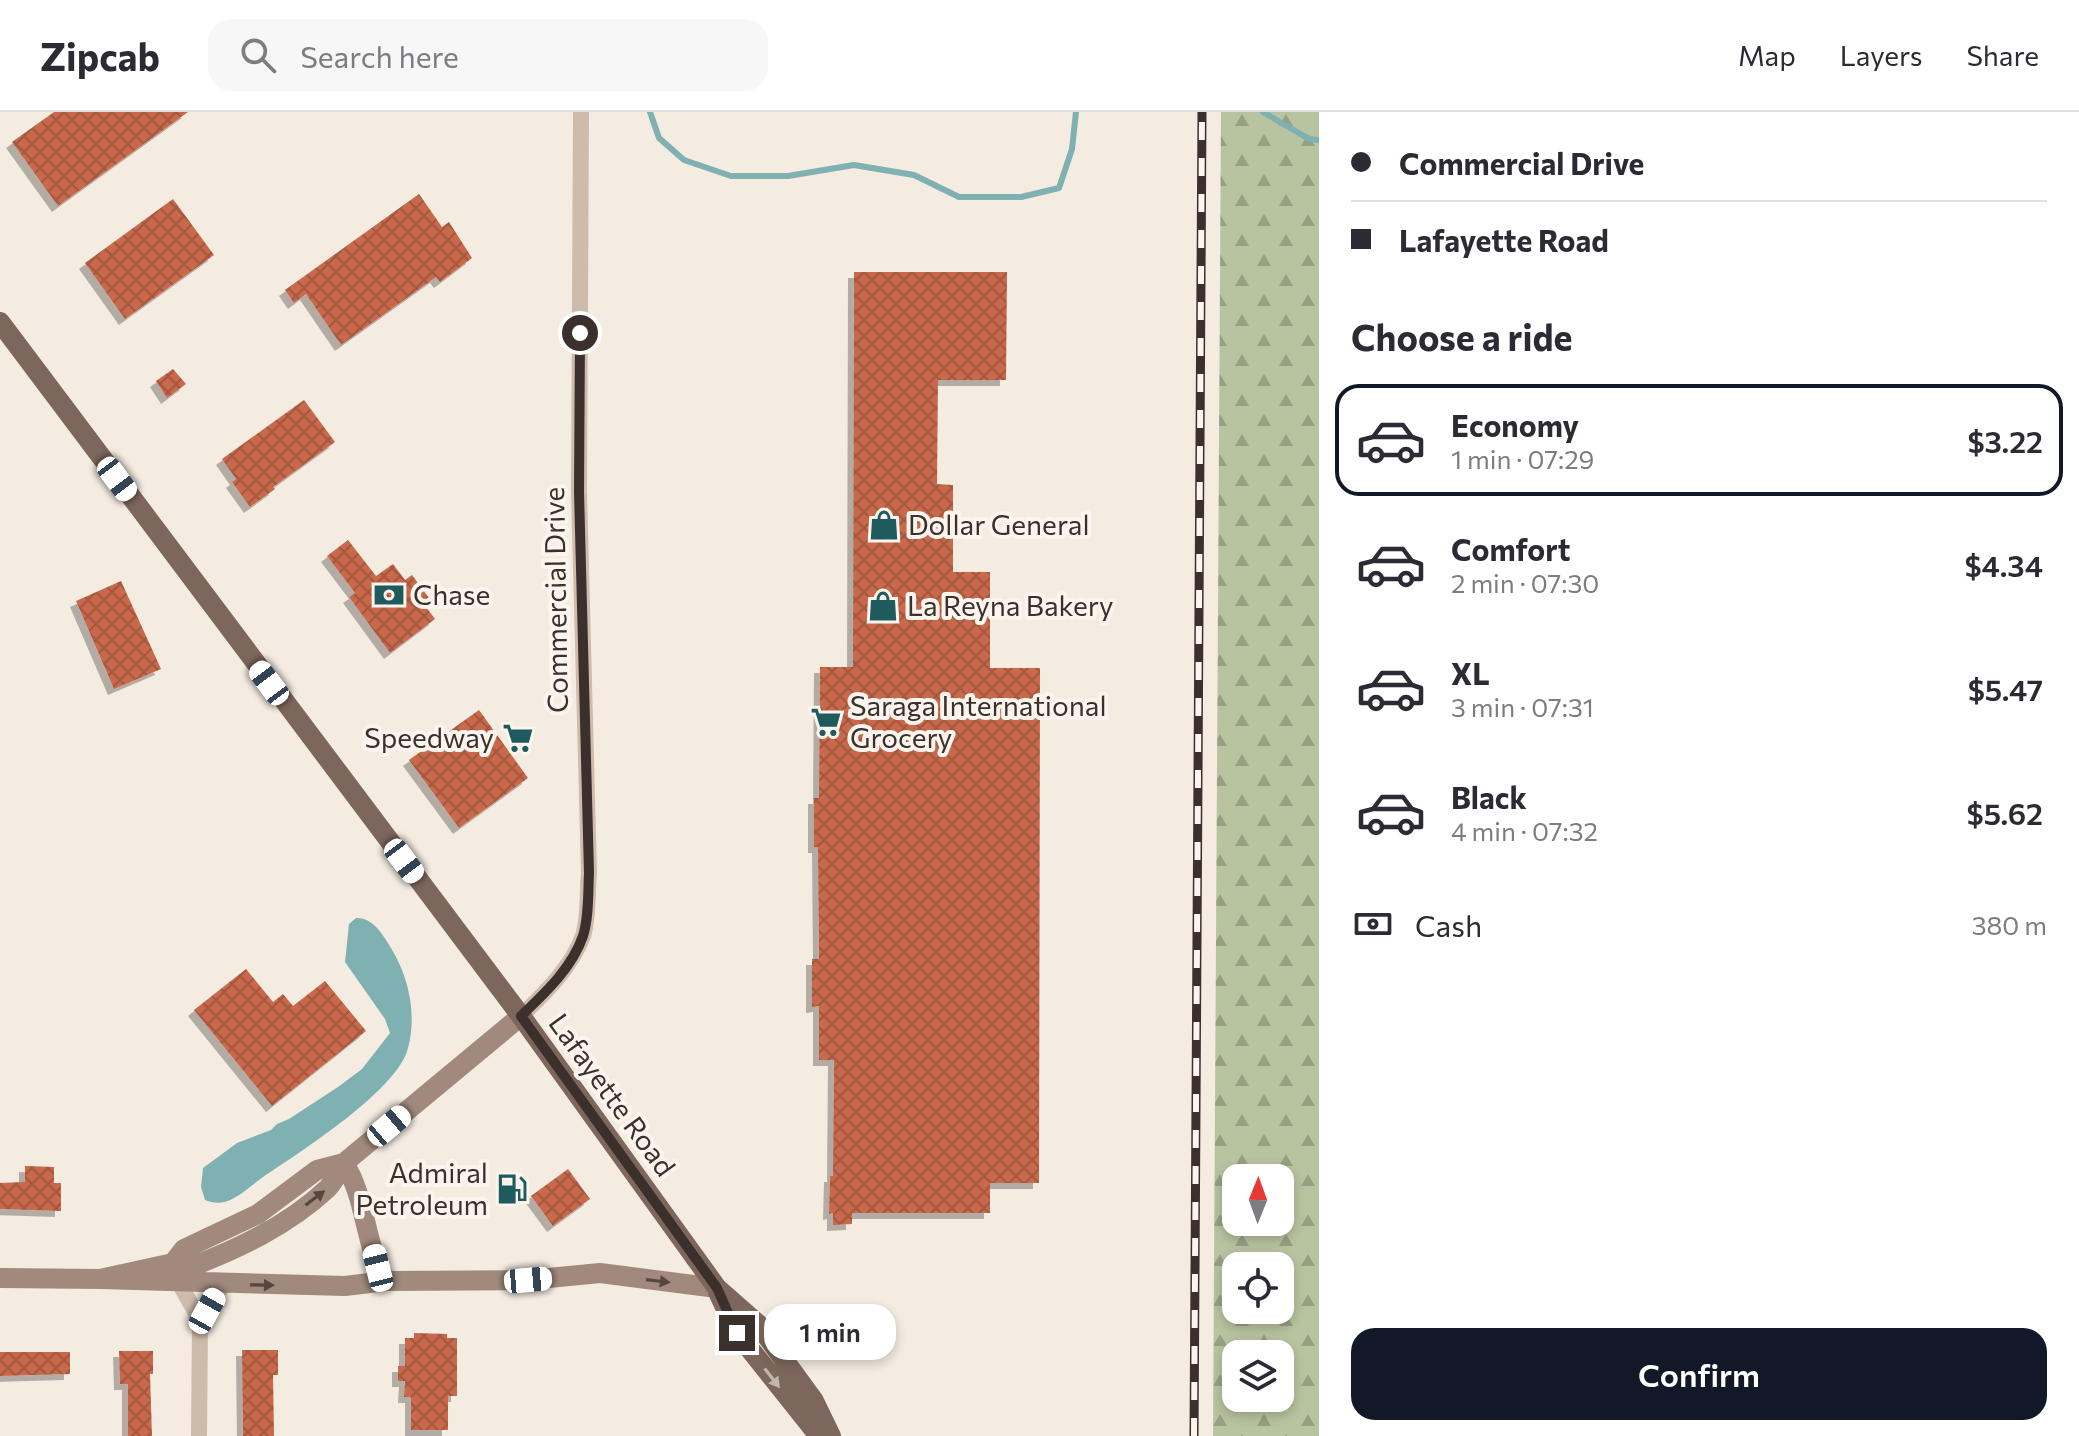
<!DOCTYPE html>
<meta charset="utf-8">
<style>
body{margin:0;font-family:Commissioner,sans-serif;background:#f7f7f7;color:#2b2b33;height:100vh;display:flex;flex-direction:column;font-size:30px;white-space:nowrap}
*{box-sizing:border-box;margin:0}
p{font-size:26px;color:#7c7c81}
.icon{flex:none;width:44px;height:44px;fill:none;stroke:currentColor;stroke-width:2;stroke-linecap:round;stroke-linejoin:round}
.map{position:relative;flex:1;overflow:hidden}
.details{display:flex;flex-direction:column;background:#fff;width:760px}
.details>*{flex:none}
.banner{display:grid;align-content:center;height:176px;padding:0 32px;background:#fff}
.needle{width:52px;rotate:1deg}
.controls{position:absolute;left:1222px;top:1052px;display:grid;gap:16px}
.controls a{display:grid;place-items:center;width:72px;height:72px;border-radius:16px;background:#fff;box-shadow:0 4px 12px #0003;font-size:40px}
.end{position:absolute;width:36px;height:36px;margin:-18px;border:10px solid #3b302b;background:#fff;box-shadow:0 0 0 4px #fff}
.from{border-radius:50%}
.bubble{position:absolute;height:56px;border-radius:24px;background:#fff;box-shadow:0 4px 12px #0003;font-size:26px;font-weight:600;line-height:56px;text-align:center}
.car{position:absolute;width:24px;height:48px;margin:-24px -12px;border-radius:10px;box-shadow:0 0 6px 2px #0007;background:linear-gradient(#fff 24%,#345 0 40%,#fff 0 76%,#345 0 86%,#fff 0)}
.banner b{display:flex;align-items:center;gap:28px;height:76px;font-size:30px}
.banner b+b{border-top:2px solid #e1e1e2}
.banner i{width:20px;height:20px;background:#2b2b33}
ul{padding:0;list-style:none}
li{display:flex;align-items:center;gap:24px;height:112px;margin:0 16px 12px;padding:0 16px;border:4px solid transparent;border-radius:24px}
li div{flex:1}
li b{display:block;font-size:30px}
li em{font-style:normal;font-weight:600}
li.active{border-color:#111827}
li>.icon{width:72px;height:72px;stroke-width:1.5}
h2{padding:0 32px;font-size:36px;line-height:96px}
.pay{display:flex;align-items:center;gap:20px;height:88px;padding:0 32px;font-size:30px}
.pay p{margin-inline-start:auto}
.action{display:flex;gap:16px;margin-top:auto;padding:16px 32px}
.action a{flex:1;height:92px;border-radius:24px;background:#111827;color:#fff;font-size:32px;font-weight:600;line-height:92px;text-align:center}
header{display:flex;align-items:center;gap:48px;box-sizing:border-box;height:112px;padding:0 40px;background:#fff;border-bottom:2px solid #e1e1e2}
header strong{font-size:38px}
nav{display:flex;gap:44px;margin-inline-start:auto;font-size:28px}
.search{width:560px;height:72px;background:#f7f7f7;display:flex;align-items:center;gap:20px;box-sizing:border-box;padding:0 28px;border-radius:24px;color:#7c7c81;font-size:30px}
main{display:flex;flex:1;min-height:0}
.map>svg:first-child{display:block}
.forest{fill:url(#forest-firs);fill-rule:evenodd}
.water{fill:#7fb0b2}
.lines{fill:none;stroke-linecap:round;stroke-linejoin:round}
.stream{stroke:#7fb0b2;stroke-width:6}
.building{fill:url(#building-cross-hatch);filter:url(#shadow)}
.street{stroke:#cdbbac;stroke-width:16}
.secondary{stroke:#a18a7d;stroke-width:20}
.primary{stroke:#7d675c;stroke-width:20}
.rail-casing{stroke:#3b302b;stroke-width:9}
.rail{stroke:#fbf5ee;stroke-width:6;stroke-dasharray:18;stroke-linecap:butt}
.oneway{fill:#544640}
.oneway2{fill:#c2b5ac}
.route{stroke:#3b302b;stroke-width:10}
.labels{text-anchor:middle;stroke-width:8;stroke-linejoin:round;paint-order:stroke}
.poi-label{font-size:28px;fill:#3b302b;stroke:#fbf5ee;text-anchor:start}
.street-label{font-size:28px;fill:#3b302b;stroke:#fbf5ee}
</style>
<header>
<strong>Zipcab</strong>
<div class="search"><svg class="icon" aria-label="search" viewBox="0 0 24 24"><circle cx="10" cy="10" r="6"/><path d="M15 15l6 6"/></svg>Search here</div>
<nav><a>Map</a><a>Layers</a><a>Share</a></nav>
</header>
<main>
<div class="map">
<svg width="1319" height="1324" viewBox="0 0 1319 1324">
<defs>
<pattern id="forest-firs" width="22" height="20" patternUnits="userSpaceOnUse" patternTransform="scale(2)"><rect width="22" height="20" fill="#b8c4a0"/><path d="M5 1l3.5 6h-7zM16 11l3.5 6h-7z" fill="#97a083"/></pattern>
<pattern id="building-cross-hatch" width="8" height="8" patternUnits="userSpaceOnUse" patternTransform="scale(2)"><rect width="8" height="8" fill="#c8694b"/><path d="M0 0l8 8M0 8l8-8" fill="none" stroke="#a4573f"/></pattern>
<filter id="shadow"><feDropShadow dx="-6" dy="6" stdDeviation="0" flood-color="#0004"/></filter>
</defs>
<rect width="100%" height="100%" fill="#f4ebe1"/>
<!-- forest -->
<path class="forest" d="M 1221,0 L 1319,0 L 1319,1324 L 1213,1324 ZM 1236,1066 L 1280,1066 L 1280,1110 L 1236,1110 ZM 1236,1154 L 1280,1154 L 1280,1198 L 1236,1198 ZM 1236,1242 L 1280,1242 L 1280,1286 L 1236,1286 Z"/>
<!-- water -->
<path class="water" d="M 356,806 C 373,805 383,823 391,836 C 409,865 417,903 408,936 C 398,978 300,1040 263,1065 C 254,1071 244,1081 234,1086 C 223,1092 215,1092 205,1088 L 201,1075 L 203,1056 L 237,1031 L 271,1018 L 277,1012 L 289,1007 L 338,975 L 362,957 L 390,921 L 385,907 L 345,850 L 349,812 Z"/>
<g class="lines">
<!-- stream -->
<path class="stream" d="M 650,0 L 659,26 L 684,48 L 731,64 L 788,64 L 854,53 L 914,63 L 959,85 L 1021,85 L 1059,76 L 1072,37 L 1076,0
M 1263,0 L 1309,27 L 1319,28"/>
</g>
<!-- building -->
<path class="building" d="M 54,0 L 188,0 L 58,94 L 12,30 Z
M 419,82 L 442,115 L 449,110 L 472,146 L 440,170 L 436,165 L 341,233 L 306,182 L 294,191 L 285,178 Z
M 173,87 L 214,143 L 125,207 L 85,151 Z
M 854,160 L 1007,160 L 1006,268 L 938,268 L 937,372 L 953,373 L 953,460 L 990,460 L 990,556 L 1040,556 L 1039,1071 L 990,1071 L 990,1101 L 852,1101 L 852,1112 L 833,1113 L 833,1101 L 829,1102 L 830,1064 L 833,1064 L 834,948 L 819,948 L 819,894 L 812,895 L 812,847 L 819,847 L 818,735 L 814,735 L 814,686 L 819,686 L 820,555 L 853,555 Z
M 173,257 L 186,272 L 167,286 L 156,269 Z
M 304,288 L 335,330 L 273,375 L 275,377 L 250,395 L 232,370 L 236,367 L 222,347 Z
M 348,428 L 376,464 L 393,452 L 405,468 L 412,463 L 429,486 L 423,491 L 435,507 L 390,541 L 349,485 L 355,481 L 327,444 Z
M 121,469 L 161,557 L 114,577 L 76,489 Z
M 479,598 L 528,666 L 459,716 L 409,648 Z
M 246,857 L 273,890 L 283,882 L 293,894 L 325,869 L 366,919 L 272,994 L 194,898 Z
M 25,1054 L 54,1055 L 54,1071 L 61,1071 L 61,1099 L 0,1097 L 0,1071 L 25,1070 Z
M 568,1057 L 590,1087 L 553,1114 L 531,1084 Z
M 414,1221 L 447,1222 L 447,1226 L 457,1226 L 457,1284 L 448,1284 L 448,1318 L 411,1318 L 411,1285 L 404,1285 L 405,1269 L 398,1269 L 398,1254 L 405,1254 L 405,1226 L 414,1226 Z
M 242,1238 L 278,1238 L 278,1263 L 273,1263 L 274,1324 L 243,1324 Z
M 119,1239 L 153,1239 L 153,1262 L 150,1262 L 152,1324 L 128,1324 L 128,1272 L 120,1272 Z
M 0,1240 L 70,1240 L 70,1262 L 0,1264 Z"/>
<g class="lines">
<!-- street -->
<path class="street" d="M 521,904 C 545,881 571,856 583,824 C 589,805 587,781 589,761 L 579,380 L 581,0
M 179,1171 L 200,1208 L 199,1324
M 200,1208 L 217,1180 L 225,1172"/>
<!-- secondary -->
<path class="secondary" d="M 344,1051 C 367,1087 364,1133 386,1169
M 173,1151 L 184,1137 L 258,1102 L 317,1058 L 344,1051
M 0,1166 L 100,1167 L 173,1151 L 188,1156 C 238,1137 287,1114 327,1077 C 334,1070 339,1060 344,1051 L 521,904
M 100,1167 L 345,1174 L 386,1169 L 528,1168 L 600,1161 L 717,1176"/>
<!-- primary -->
<path class="primary" d="M 0,210 L 521,904 L 717,1176 L 758,1212 L 814,1289 L 831,1324
M 718,1180 L 737,1221 L 815,1319 L 830,1322"/>
<!-- rail casing -->
<g class="rail-casing">
<path id="rail" d="M 1194,1324 L 1202,0"/>
</g>
<!-- rail -->
<use href="#rail" class="rail"/>
</g>
<!-- one-way arrows -->
<defs><path id="oneway-solid" d="M-6-.8H1V-3.2L6.5 0L1 3.2V.8H-6Z" transform="scale(2)"/></defs>
<g class="oneway">
<use href="#oneway-solid" transform="translate(315 1086) rotate(-37)"/>
<use href="#oneway-solid" transform="translate(658 1169) rotate(7)"/>
<use href="#oneway-solid" transform="translate(262 1173) rotate(1)"/>
</g>
<use class="oneway2" href="#oneway-solid" transform="translate(772 1266) rotate(52)"/>
<g class="lines">
<!-- route -->
<path class="route" d="M 580,221 L 579,380 L 589,761 C 588,781 589,805 583,824 C 572,856 545,881 521,904 L 717,1176 L 737,1221"/>
</g>
<!-- icons -->
<defs>
<g id="shop-bare" transform="scale(2.4)"><path d="M-5-2.5h2.3a2.7 3.5 0 0 1 5.4 0H5L5.5 6h-11ZM-1.5-2.5h3a1.5 2.3 0 0 0-3 0Z" fill="#1f5a5e" stroke="#fbf5ee" stroke-width="2.5" paint-order="stroke"/></g>
<g id="bank-bare" transform="scale(2.4)"><path d="M-6-4H6V4H-6ZM0-2.3a2.3 2.3 0 1 0 0 4.6a2.3 2.3 0 1 0 0-4.6Z" fill="#1f5a5e" stroke="#fbf5ee" stroke-width="2.5" paint-order="stroke"/></g>
<g id="supermarket-bare" transform="scale(2.4)"><path d="M-6-5.5h2.5l.6 2H6L4.5 2H-2.5L-4.4-4H-6ZM-1.5 3.2a1.3 1.3 0 1 0 .1 0ZM3 3.2a1.3 1.3 0 1 0 .1 0Z" fill="#1f5a5e" stroke="#fbf5ee" stroke-width="2.5" paint-order="stroke"/></g>
<g id="fuel-bare" transform="scale(2.4)"><path d="M-5.5-6h7V0h2V4h1.3V-2.5L3-4.5l.8-.8L6-3V5H2.5V1h-1V6h-7ZM-4.2-4.7v3.2H.2V-4.7Z" fill="#1f5a5e" stroke="#fbf5ee" stroke-width="2.5" paint-order="stroke"/></g>
</defs>
<g fill-rule="evenodd">
<use href="#shop-bare" x="884" y="413"/>
<use href="#bank-bare" x="389" y="483"/>
<use href="#shop-bare" x="883" y="494"/>
<use href="#supermarket-bare" x="826" y="610"/>
<use href="#supermarket-bare" x="518" y="626"/>
<use href="#fuel-bare" x="512" y="1077"/>
</g>
<g class="labels">
<!-- poi labels -->
<g class="poi-label">
<text x="908" y="423">Dollar General</text>
<text x="413" y="493">Chase</text>
<text x="907" y="504">La Reyna Bakery</text>
<text x="850" y="604">Saraga International<tspan x="850" dy="32">Grocery</tspan></text>
<text x="494" y="636" text-anchor="end">Speedway</text>
<text x="488" y="1071" text-anchor="end">Admiral<tspan x="488" dy="32">Petroleum</tspan></text>
</g>
<!-- street labels -->
<g class="street-label">
<text transform="translate(556 488) rotate(-91)" y="10">Commercial Drive</text>
<text transform="translate(612 983) rotate(54)" y="10">Lafayette Road</text>
</g>
</g>
</svg>
<div class="controls">
<a><svg class="needle" viewBox="-14 -14 28 28"><path d="M0-13l5 13h-10z" fill="#e53935"/><path d="M0 13l5-13h-10z" fill="#7c7c81"/></svg></a>
<a><svg class="icon" aria-label="locate" viewBox="0 0 24 24"><circle cx="12" cy="12" r="6"/><path d="M12 2v4M12 18v4M2 12h4M18 12h4"/></svg></a>
<a><svg class="icon" aria-label="layers" viewBox="0 0 24 24"><path d="M12 4l9 5-9 5-9-5zM3 14l9 5 9-5"/></svg></a>
</div>
<i class="end from" style="left:580px;top:221px"></i>
<i class="end" style="left:737px;top:1221px"></i>
<div class="bubble" style="left:764px;top:1192px;width:132px">1 min</div>
<i class="car" style="left:117px;top:367px;rotate:143deg"></i>
<i class="car" style="left:269px;top:571px;rotate:323deg"></i>
<i class="car" style="left:404px;top:749px;rotate:143deg"></i>
<i class="car" style="left:389px;top:1014px;rotate:50deg"></i>
<i class="car" style="left:378px;top:1156px;rotate:346deg"></i>
<i class="car" style="left:528px;top:1168px;rotate:85deg"></i>
<i class="car" style="left:207px;top:1199px;rotate:29deg"></i>
</div>
<section class="details">
<div class="banner">
<b><i class="from"></i>Commercial Drive</b>
<b><i></i>Lafayette Road</b>
</div>
<h2>Choose a ride</h2>
<ul>
<li class="active"><svg class="icon" aria-label="car" viewBox="0 0 24 24"><path d="M5 17H2v-5l4-1 3-4h7l3 4 3 1v5h-3M9 17h6M6 11h13"/><circle cx="7" cy="17" r="2"/><circle cx="17" cy="17" r="2"/></svg><div><b>Economy</b><p>1 min · 07:29</p></div><em>$3.22</em></li>
<li><svg class="icon" aria-label="car" viewBox="0 0 24 24"><path d="M5 17H2v-5l4-1 3-4h7l3 4 3 1v5h-3M9 17h6M6 11h13"/><circle cx="7" cy="17" r="2"/><circle cx="17" cy="17" r="2"/></svg><div><b>Comfort</b><p>2 min · 07:30</p></div><em>$4.34</em></li>
<li><svg class="icon" aria-label="car" viewBox="0 0 24 24"><path d="M5 17H2v-5l4-1 3-4h7l3 4 3 1v5h-3M9 17h6M6 11h13"/><circle cx="7" cy="17" r="2"/><circle cx="17" cy="17" r="2"/></svg><div><b>XL</b><p>3 min · 07:31</p></div><em>$5.47</em></li>
<li><svg class="icon" aria-label="car" viewBox="0 0 24 24"><path d="M5 17H2v-5l4-1 3-4h7l3 4 3 1v5h-3M9 17h6M6 11h13"/><circle cx="7" cy="17" r="2"/><circle cx="17" cy="17" r="2"/></svg><div><b>Black</b><p>4 min · 07:32</p></div><em>$5.62</em></li>
</ul>
<div class="pay"><svg class="icon" aria-label="cash" viewBox="0 0 24 24"><path d="M3 7h18v10H3z"/><circle cx="12" cy="12" r="2"/></svg>Cash<p>380 m</p></div>
<div class="action"><a>Confirm</a></div>
</section>
</main>
